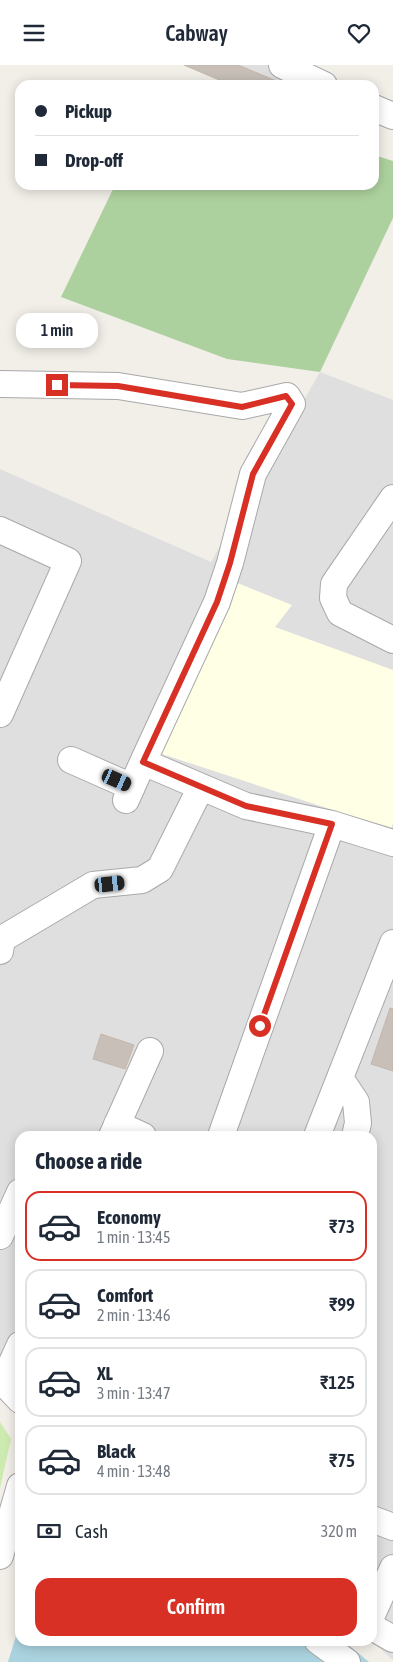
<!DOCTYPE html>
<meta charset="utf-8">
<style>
body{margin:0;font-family:"Asap Condensed",sans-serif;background:#f6f6f7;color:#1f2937;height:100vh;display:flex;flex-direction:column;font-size:19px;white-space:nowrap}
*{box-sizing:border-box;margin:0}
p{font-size:16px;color:#747a83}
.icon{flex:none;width:28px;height:28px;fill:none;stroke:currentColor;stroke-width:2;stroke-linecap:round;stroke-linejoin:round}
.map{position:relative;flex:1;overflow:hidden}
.panel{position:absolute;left:15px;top:1066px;width:362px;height:515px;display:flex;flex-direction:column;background:#fff;border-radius:15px;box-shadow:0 2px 12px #0003}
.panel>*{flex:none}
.guide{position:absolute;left:15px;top:15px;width:364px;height:110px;border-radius:15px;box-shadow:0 2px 12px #0003;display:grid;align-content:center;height:110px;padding:0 20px;background:#fff}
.end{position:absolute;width:22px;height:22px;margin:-11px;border:6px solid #d93025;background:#fff;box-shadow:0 0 0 2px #fff}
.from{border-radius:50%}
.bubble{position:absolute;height:35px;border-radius:15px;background:#fff;box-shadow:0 2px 12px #0003;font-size:16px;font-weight:600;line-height:35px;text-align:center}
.car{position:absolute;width:15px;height:30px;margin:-15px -8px;border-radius:6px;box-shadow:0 0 4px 1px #0007;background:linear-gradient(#222 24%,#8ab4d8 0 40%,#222 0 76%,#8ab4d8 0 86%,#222 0)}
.guide b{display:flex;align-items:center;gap:18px;height:48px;font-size:19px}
.guide b+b{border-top:1px solid #e0e1e3}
.guide i{width:12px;height:12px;background:#1f2937}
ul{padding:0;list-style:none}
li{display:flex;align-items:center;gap:15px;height:70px;margin:0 10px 8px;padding:0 10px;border:2px solid #e0e1e3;border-radius:15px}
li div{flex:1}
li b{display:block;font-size:19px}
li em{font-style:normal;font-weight:600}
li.current{border-color:#d93025}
li>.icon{width:45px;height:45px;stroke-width:1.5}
h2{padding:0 20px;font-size:22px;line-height:60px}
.pay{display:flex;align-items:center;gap:12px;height:55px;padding:0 20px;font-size:19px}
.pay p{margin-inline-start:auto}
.primary-button{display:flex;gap:10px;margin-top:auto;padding:10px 20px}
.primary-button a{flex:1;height:58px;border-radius:15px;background:#d93025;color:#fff;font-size:20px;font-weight:600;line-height:58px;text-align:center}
header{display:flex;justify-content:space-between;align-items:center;height:65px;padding:0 20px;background:#fff;font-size:22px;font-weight:600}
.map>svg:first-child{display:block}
.residential{fill:#e0dfdf}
.education{fill:#ffffe5}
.grass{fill:#cdebb0}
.forest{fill:#add19e}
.water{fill:#aad3df}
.building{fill:#c7bfb8;stroke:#c4b6ab}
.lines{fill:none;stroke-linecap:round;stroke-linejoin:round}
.minor-casing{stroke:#a9a9a9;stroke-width:28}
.minor{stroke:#fff;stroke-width:26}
.route{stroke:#d93025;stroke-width:6}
</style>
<header><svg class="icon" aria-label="menu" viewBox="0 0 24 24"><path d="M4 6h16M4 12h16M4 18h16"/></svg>Cabway<svg class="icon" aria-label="heart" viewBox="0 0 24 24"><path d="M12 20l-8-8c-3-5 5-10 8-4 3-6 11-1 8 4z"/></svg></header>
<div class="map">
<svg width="393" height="1597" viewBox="0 0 393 1597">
<rect width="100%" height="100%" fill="#f2efe9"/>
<!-- residential -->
<path class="residential" d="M 183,0 L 304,0 L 300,20 L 233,20 Z
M 320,307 L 393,335 L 393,1595 L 371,1576 L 372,1576 L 372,1071 L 20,1071 L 20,1308 L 0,1294 L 0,404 L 211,497 Z"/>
<!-- education -->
<path class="education" d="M 235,517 L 292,540 L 275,562 L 393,605 L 393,758 L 391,764 L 162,689 Z"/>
<!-- grass -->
<path class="grass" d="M 0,1357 L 11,1374 L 0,1423 Z"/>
<!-- forest -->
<path class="forest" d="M 374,90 L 393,96 L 393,153 L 320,307 L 227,294 L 61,232 L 115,120 L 374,120 Z"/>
<!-- water -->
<path class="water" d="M 20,1558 L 20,1576 L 344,1576 L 369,1597 L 8,1597 Z"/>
<!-- building -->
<path class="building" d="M 184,0 L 238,0 L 286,20 L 231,20 Z
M 390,943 L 393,944 L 393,1006 L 371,999 Z
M 101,969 L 134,980 L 125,1004 L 93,994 Z"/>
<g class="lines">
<!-- minor casing -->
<g class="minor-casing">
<path id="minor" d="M 282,0 L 324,20
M 374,43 L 393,51
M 0,319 L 118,321 L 242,341 L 287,331 L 292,339 L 253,409 L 230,498 L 217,537 L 143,697
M 393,433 L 334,519 L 333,533 L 340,548 L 393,575
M 0,465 L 68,496 L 0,649
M 71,695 L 132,722
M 126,735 L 143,697 L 246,741 L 332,759 L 393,778
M 0,886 L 2,874 L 93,820 L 142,815 L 160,804 L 201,722
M 340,1013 L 356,1037 L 358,1058 L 355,1071
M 117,1059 L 143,1071
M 112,1071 L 150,986
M 221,1071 L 332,759
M 317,1071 L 393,878
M 0,1171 L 20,1127
M 20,1280 L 3,1317 L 20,1335
M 372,1454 L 393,1462
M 0,1491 L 20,1421
M 372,1550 L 393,1503
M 372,1562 L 393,1574
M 318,1576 L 347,1597"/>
</g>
<!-- minor -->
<use href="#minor" class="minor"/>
</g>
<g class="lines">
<!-- route -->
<path class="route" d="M 57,320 L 118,321 L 242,342 L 286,331 L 292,339 L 253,409 L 230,498 L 217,537 L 143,697 L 246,741 L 332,759 L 260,961"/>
</g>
</svg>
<i class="end from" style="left:260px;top:961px"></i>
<i class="end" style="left:57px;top:320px"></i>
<div class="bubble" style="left:16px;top:248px;width:82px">1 min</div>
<i class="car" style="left:117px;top:715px;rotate:114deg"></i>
<i class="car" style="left:110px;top:819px;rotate:84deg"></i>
<div class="guide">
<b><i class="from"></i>Pickup</b>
<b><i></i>Drop-off</b>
</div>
<section class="panel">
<h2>Choose a ride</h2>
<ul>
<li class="current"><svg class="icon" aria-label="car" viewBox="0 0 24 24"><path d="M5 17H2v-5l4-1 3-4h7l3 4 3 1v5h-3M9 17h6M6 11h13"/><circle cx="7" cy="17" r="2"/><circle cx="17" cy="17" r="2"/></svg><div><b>Economy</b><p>1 min · 13:45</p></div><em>₹73</em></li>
<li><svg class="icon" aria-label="car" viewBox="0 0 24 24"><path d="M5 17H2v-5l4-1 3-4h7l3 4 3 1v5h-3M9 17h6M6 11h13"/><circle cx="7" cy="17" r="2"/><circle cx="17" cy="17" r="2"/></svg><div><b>Comfort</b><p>2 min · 13:46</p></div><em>₹99</em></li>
<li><svg class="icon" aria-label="car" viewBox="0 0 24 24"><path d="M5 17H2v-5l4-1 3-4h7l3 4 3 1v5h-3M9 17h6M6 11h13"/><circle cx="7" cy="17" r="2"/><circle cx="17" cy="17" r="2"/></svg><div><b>XL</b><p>3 min · 13:47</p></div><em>₹125</em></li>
<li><svg class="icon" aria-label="car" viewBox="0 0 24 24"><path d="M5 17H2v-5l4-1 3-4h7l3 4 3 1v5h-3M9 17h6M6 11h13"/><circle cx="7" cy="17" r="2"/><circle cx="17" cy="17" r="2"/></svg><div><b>Black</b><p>4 min · 13:48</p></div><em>₹75</em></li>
</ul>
<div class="pay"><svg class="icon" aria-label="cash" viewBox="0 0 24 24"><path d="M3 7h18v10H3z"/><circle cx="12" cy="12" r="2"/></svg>Cash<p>320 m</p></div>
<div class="primary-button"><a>Confirm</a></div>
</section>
</div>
